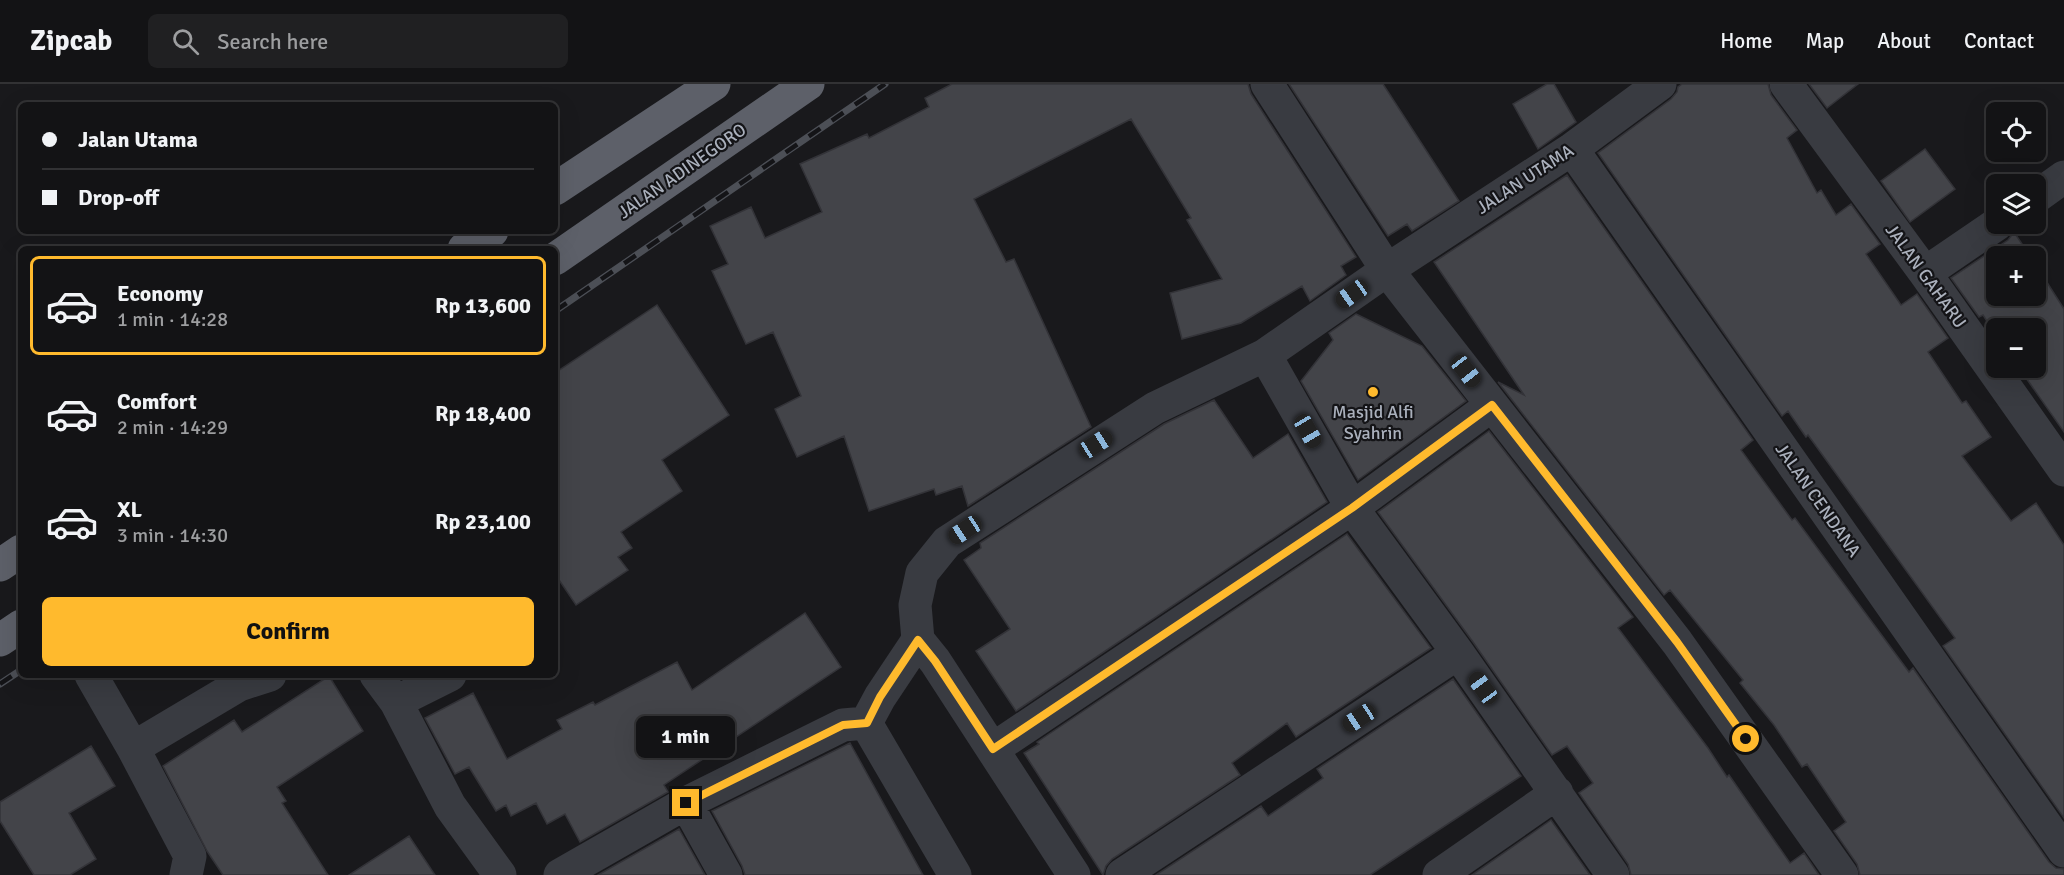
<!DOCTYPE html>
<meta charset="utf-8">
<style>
body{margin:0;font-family:Signika,sans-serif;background:#202022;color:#f1f3f6;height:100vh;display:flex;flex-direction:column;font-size:22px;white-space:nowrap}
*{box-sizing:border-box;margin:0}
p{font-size:20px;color:#9d9ea0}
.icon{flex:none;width:33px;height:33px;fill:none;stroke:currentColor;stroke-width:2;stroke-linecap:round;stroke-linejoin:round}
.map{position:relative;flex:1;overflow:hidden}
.panel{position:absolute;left:18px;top:162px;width:540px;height:432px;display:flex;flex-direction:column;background:#131315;border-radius:9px;box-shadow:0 6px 24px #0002,0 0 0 2px #323234}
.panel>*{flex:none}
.banner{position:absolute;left:18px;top:18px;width:540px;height:132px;border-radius:9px;box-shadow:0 6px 24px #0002,0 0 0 2px #323234;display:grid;align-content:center;height:132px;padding:0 24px;background:#131315}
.controls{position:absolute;left:1986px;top:18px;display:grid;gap:12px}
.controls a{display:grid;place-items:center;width:60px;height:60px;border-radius:9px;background:#131315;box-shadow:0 6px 24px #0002,0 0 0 2px #323234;font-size:30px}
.end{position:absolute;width:27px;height:27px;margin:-14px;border:8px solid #ffba2d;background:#111;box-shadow:0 0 0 3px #111}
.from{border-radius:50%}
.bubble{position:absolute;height:42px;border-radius:9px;background:#131315;box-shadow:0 6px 24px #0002,0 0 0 2px #323234;font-size:20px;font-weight:700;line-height:42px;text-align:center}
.car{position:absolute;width:18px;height:36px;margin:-18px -9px;border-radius:8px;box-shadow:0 0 4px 2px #0007;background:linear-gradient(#222 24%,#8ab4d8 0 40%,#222 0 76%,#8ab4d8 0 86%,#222 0)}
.banner b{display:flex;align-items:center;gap:21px;height:57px;font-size:22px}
.banner b+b{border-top:2px solid #323234}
.banner i{width:15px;height:15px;background:#f1f3f6}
ul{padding:10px 0 0;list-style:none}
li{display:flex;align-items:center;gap:18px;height:99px;margin:0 12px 9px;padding:0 12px;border:3px solid transparent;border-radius:9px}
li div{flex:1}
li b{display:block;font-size:22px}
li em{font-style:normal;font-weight:700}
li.selected{border-color:#ffba2d}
li>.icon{width:54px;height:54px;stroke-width:1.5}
.action{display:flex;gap:12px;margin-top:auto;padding:12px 24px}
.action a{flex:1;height:69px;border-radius:9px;background:#ffba2d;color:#111;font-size:24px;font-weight:700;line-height:69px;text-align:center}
header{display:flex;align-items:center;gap:36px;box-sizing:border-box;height:84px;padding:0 30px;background:#131315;border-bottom:2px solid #323234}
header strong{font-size:28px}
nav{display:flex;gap:33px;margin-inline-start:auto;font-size:21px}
.search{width:420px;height:54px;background:#202022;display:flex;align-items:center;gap:15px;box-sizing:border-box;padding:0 21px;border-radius:9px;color:#9d9ea0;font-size:22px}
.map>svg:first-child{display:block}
.building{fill:#434449;stroke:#333338;stroke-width:1.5}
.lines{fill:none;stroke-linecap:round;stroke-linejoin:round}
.minor{stroke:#393b41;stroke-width:33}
.trunk{stroke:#5d6069;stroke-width:33}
.rail-casing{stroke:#4c4f56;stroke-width:7}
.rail{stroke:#141417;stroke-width:4.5;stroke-dasharray:14;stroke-linecap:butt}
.route{stroke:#ffba2d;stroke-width:8}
.poi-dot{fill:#ffba2d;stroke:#141417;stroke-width:2}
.labels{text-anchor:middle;stroke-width:4.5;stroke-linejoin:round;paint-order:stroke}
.street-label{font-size:18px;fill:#aab0bc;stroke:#141417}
.poi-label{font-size:18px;fill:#aab0bc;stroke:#141417}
</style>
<header>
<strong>Zipcab</strong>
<div class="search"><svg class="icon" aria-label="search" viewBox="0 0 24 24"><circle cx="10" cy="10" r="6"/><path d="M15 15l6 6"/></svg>Search here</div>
<nav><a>Home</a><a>Map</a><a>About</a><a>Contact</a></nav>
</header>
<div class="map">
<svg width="2064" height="791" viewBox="0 0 2064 791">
<rect width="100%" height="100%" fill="#19191c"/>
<!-- building -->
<path class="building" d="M 952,0 L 1248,0 L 1251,10 L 1356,173 L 1341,182 L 1346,191 L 1310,217 L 1302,202 L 1241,239 L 1182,255 L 1170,209 L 1222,195 L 1187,136 L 1191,134 L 1131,35 L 974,115 L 1006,178 L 1014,175 L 1091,343 L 968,422 L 962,402 L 936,411 L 934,405 L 869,427 L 844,352 L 797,373 L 775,325 L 801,312 L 773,248 L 746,260 L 712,187 L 728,180 L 710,142 L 751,123 L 765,154 L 822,128 L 800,80 L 867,50 L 869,54 L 929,23 L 925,14 Z
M 1289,0 L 1383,0 L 1459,117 L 1412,147 L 1407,140 L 1388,152 Z
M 1547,0 L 1554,0 L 1576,38 L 1538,65 L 1513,20 Z
M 1682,0 L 1768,0 L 1771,11 L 1797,46 L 1787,54 L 1817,109 L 1821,106 L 1836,131 L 1851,120 L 1880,160 L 1866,170 L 1901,221 L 1917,210 L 1948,254 L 1928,268 L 1962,319 L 1966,317 L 1991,353 L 1962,372 L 2011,437 L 2036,419 L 2064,461 L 2064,734 L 1943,562 L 1955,554 L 1808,351 L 1806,353 L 1788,327 L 1782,332 L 1598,69 L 1671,15 L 1677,8 L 1678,3 Z
M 1809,0 L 1858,0 L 1827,24 Z
M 1925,65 L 1955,105 L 1910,138 L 1881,97 Z
M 1567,91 L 1753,356 L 1741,366 L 1792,436 L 1795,434 L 1909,588 L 1913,584 L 2049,778 L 2056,784 L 2064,785 L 2064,791 L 1860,791 L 1857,780 L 1834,747 L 1846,738 L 1807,680 L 1802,683 L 1774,641 L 1740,599 L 1743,596 L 1670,506 L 1664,511 L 1498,298 L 1524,311 L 1434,178 Z
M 2014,148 L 2030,172 L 1996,172 L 1996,212 L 2036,212 L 2036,181 L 2064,225 L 2064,348 L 2019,284 L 2036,284 L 2036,244 L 1996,244 L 1996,251 L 1983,231 L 1979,233 L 1951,194 L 2008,156 Z
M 657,221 L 729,331 L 662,376 L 682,407 L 621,448 L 632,464 L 618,473 L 628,486 L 576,521 L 555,490 L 555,289 Z
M 1356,230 L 1422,262 L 1466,317 L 1358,396 L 1301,297 L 1333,256 L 1329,249 Z
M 1214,316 L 1253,374 L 1288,350 L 1327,418 L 1016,627 L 976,567 L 1010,545 L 964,476 L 981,464 L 980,459 L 1164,340 Z
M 1489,347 L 1633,533 L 1618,544 L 1708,664 L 1727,693 L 1729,691 L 1790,779 L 1804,769 L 1819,791 L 1631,791 L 1628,780 L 1579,709 L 1593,699 L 1567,662 L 1552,671 L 1473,558 L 1378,428 Z
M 1347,450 L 1431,564 L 1296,653 L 1287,639 L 1232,679 L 1240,691 L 1112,775 L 1106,782 L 1103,791 L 1024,669 L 1039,660 L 1037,658 Z
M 805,529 L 841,583 L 664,701 L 668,708 L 580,758 L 565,730 L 547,740 L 536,719 L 511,732 L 506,721 L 496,727 L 469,683 L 455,690 L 425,634 L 473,609 L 507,675 L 562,645 L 557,636 L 593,618 L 595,621 L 677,578 L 692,606 Z
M 329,592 L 363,647 L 277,703 L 286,717 L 282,719 L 328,791 L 223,791 L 207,767 L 163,682 L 234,636 L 242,648 Z
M 1453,595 L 1521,692 L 1370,791 L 1156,791 L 1261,722 L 1268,732 L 1323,694 L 1317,685 Z
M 850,659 L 923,791 L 745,791 L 742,782 L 712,727 Z
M 91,662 L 115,702 L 69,729 L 96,775 L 70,791 L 34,791 L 0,737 L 0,718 Z
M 1551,736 L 1590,791 L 1472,791 Z
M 679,745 L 705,791 L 598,791 Z
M 409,752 L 435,791 L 349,791 Z"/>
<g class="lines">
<!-- minor -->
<path class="minor" d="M 1267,0 L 1387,186 L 1677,558 L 1842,791
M 1786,0 L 1925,189 L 2064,386
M 1572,65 L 2064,767
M 2036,113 L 2064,93
M 1925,189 L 1997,140
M 1265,271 L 1352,424 L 1458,569 L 1613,791
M 91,591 L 133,664 L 190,772 L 186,791
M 376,591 L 396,618 L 450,722 L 500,791
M 396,618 L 450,591
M 866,639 L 880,613 L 918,556
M 133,664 L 239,601 L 270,591
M 993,665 L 1352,424 L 1492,321
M 686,719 L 726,791
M 560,791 L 686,719 L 843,641 L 866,639 L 955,791
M 1074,791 L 935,577 L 918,556 L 915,521 L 922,489 L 947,458 L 1155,324 L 1265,271 L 1387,186 L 1572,65 L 1660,0
M 1122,791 L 1458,569
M 1439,791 L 1557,709"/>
<!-- trunk -->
<path class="trunk" d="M 555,105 L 714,0
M 464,165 L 492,147
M 555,175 L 808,0
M 0,481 L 21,467
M 0,556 L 21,542"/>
<!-- rail casing -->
<g class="rail-casing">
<path id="rail" d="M 555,227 L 885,0
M 0,600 L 21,586"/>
</g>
<!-- rail -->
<use href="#rail" class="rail"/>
</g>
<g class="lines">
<!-- route -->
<path class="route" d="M 686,719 L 843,641 L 867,639 L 880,613 L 918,556 L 935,577 L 993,665 L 1352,424 L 1492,321 L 1677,558 L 1746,655"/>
</g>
<!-- markers -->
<circle class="poi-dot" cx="1373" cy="308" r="6"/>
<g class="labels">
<!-- street labels -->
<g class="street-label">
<text transform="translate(682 87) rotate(-35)" y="6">JALAN ADINEGORO</text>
<text transform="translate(1525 95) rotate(-33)" y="6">JALAN UTAMA</text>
<text transform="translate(1926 192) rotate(54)" y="6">JALAN GAHARU</text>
<text transform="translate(1818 416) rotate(55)" y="6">JALAN CENDANA</text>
</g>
<!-- poi labels -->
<g class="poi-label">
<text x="1373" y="334">Masjid Alfi<tspan x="1373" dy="21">Syahrin</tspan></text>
</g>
</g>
</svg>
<div class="controls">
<a><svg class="icon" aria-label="locate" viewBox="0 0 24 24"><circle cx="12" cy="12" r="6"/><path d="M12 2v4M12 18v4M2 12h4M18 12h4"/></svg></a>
<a><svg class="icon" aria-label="layers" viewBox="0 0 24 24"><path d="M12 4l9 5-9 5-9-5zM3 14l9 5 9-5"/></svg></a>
<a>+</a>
<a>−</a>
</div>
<i class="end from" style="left:1746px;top:655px"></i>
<i class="end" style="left:686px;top:719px"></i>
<div class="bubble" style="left:636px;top:632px;width:99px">1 min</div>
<i class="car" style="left:1352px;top:210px;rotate:235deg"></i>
<i class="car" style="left:1466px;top:287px;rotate:142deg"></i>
<i class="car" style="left:1308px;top:347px;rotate:150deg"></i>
<i class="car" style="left:1096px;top:360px;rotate:58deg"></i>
<i class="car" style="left:965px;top:446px;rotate:237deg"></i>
<i class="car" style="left:1483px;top:604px;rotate:324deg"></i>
<i class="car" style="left:1359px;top:634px;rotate:237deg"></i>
<div class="banner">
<b><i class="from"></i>Jalan Utama</b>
<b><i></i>Drop-off</b>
</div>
<section class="panel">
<ul>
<li class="selected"><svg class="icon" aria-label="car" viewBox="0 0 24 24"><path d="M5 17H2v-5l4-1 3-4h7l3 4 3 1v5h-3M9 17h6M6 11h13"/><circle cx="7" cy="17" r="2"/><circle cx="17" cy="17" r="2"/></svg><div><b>Economy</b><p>1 min · 14:28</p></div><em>Rp 13,600</em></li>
<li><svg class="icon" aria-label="car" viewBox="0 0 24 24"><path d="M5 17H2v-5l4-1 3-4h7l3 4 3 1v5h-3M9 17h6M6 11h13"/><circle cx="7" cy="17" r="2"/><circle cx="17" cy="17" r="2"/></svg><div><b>Comfort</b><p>2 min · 14:29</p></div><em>Rp 18,400</em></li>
<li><svg class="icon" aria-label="car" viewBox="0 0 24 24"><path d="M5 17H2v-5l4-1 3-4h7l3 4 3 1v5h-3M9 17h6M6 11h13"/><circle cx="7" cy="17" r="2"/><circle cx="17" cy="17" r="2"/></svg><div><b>XL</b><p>3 min · 14:30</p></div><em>Rp 23,100</em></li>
</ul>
<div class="action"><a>Confirm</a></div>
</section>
</div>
